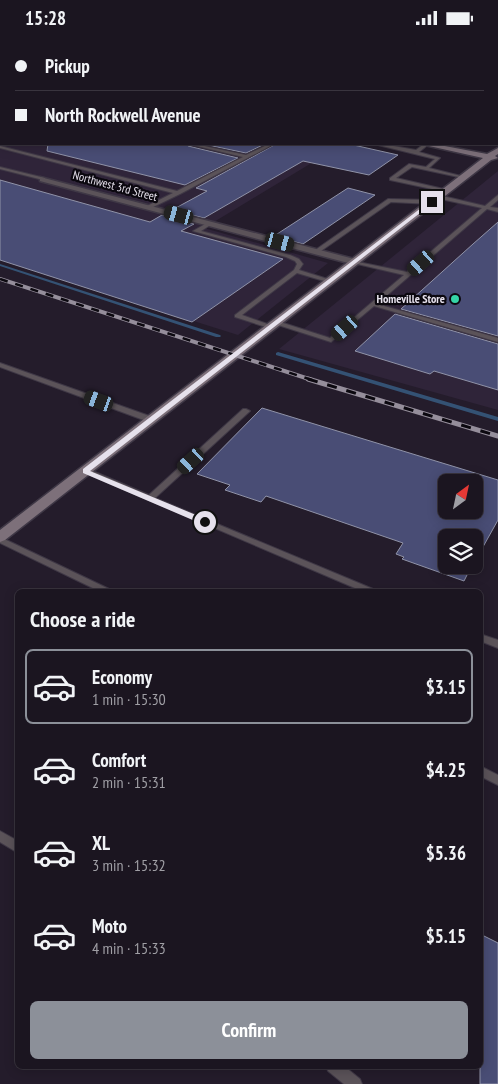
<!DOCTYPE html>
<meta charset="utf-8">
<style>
body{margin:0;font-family:"PT Sans Narrow",sans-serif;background:#28222d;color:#f1f3f6;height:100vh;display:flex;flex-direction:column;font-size:19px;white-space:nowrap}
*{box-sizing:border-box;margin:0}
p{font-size:16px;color:#a09fa5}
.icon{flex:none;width:28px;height:28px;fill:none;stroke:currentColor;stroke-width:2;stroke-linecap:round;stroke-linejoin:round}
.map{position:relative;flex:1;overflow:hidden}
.drawer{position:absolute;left:15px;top:554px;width:468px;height:480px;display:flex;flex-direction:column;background:#1b1520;border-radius:8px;box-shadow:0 2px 12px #0003,0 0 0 1px #39343e}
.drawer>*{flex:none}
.banner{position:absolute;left:0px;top:0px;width:499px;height:110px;box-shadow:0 2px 12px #0003,0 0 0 1px #39343e;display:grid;align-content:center;height:110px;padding:0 15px;background:#1b1520}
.needle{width:32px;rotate:33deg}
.controls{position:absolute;left:438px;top:439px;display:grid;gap:10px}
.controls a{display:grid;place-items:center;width:45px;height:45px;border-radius:8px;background:#1b1520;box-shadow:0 2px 12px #0003,0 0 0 1px #39343e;font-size:25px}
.end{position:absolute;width:22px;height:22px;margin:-11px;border:6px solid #e6e1ec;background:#111;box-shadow:0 0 0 2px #111}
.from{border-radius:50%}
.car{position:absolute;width:15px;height:30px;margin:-15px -8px;border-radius:6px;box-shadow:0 0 4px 1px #0007;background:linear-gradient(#222 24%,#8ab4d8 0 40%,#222 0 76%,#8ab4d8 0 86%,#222 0)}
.banner b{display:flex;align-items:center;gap:18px;height:48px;font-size:19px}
.banner b+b{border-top:1px solid #39343e}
.banner i{width:12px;height:12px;background:#f1f3f6}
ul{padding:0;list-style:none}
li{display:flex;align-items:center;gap:15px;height:75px;margin:0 10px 8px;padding:0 5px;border:2px solid transparent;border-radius:8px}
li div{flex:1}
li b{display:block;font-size:19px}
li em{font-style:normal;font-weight:700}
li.current{border-color:#8c9099}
li>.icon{width:45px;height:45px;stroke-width:1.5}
h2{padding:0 15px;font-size:22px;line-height:60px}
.action{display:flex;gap:10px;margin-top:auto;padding:10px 15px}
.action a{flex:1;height:58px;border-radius:8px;background:#8c9099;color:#fff;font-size:20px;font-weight:700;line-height:58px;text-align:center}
.status{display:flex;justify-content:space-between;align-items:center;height:35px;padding:0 25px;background:#1b1520;direction:ltr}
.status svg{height:14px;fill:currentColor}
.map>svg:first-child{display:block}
.built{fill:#2f2439}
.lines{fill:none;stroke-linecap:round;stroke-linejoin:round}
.stream{fill:#345274;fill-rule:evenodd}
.building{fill:#494d75;stroke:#9093a8;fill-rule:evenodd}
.lane-casing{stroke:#3f3846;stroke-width:2}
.street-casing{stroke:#3f3846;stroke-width:3}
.secondary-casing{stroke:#3f3846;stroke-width:3}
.lane{fill:#5b5359;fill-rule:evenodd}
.street{fill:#5b5359;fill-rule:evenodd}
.secondary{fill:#7d707a;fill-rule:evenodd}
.rail-far1-casing{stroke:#958e9b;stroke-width:4}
.rail-casing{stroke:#958e9b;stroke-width:5}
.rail-far1{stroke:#0b080f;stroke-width:2.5;stroke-dasharray:8;stroke-linecap:butt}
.rail{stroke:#0b080f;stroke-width:3;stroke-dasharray:10;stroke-linecap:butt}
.route{fill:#e6e1ec}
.poi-dot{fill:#35d4a7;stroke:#0b080f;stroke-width:2}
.labels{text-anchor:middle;stroke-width:4.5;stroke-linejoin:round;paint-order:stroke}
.far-street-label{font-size:12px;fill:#e6e1ec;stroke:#0b080f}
.far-poi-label{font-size:12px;font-weight:bold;fill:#e6e1ec;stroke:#0b080f;text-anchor:end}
</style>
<div class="status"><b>15:28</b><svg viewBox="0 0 49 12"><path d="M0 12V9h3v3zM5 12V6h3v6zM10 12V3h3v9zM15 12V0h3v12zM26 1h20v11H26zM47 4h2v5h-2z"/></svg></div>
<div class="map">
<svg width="498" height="1049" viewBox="0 0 498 1049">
<rect width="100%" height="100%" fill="#241c2b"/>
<!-- built -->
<path class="built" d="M 0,28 L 1,109 L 343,109 L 204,193 L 328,228 L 238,300 L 0,225 Z
M 498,136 L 498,375 L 279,314 L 380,232 Z"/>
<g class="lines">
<!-- stream -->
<path class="stream" d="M 0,3 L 1,3 L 1,5 L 0,5 Z
M 0,229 L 220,300 L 221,301 L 220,302 L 216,302 L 0,231 Z
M 278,317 L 498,382 L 498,386 L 276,320 L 276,318 Z"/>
</g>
<!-- building -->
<path class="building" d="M 48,109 L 186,109 L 188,111 L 238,123 L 185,150 L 47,116 Z
M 203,109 L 265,109 L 246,118 Z
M 276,109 L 349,109 L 398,120 L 369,140 L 303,126 L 204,183 L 172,175 L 207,156 L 196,153 Z
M 0,145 L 150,187 L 162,180 L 194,189 L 181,196 L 283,224 L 192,287 L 0,225 Z
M 348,153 L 375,160 L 303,209 L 274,201 Z
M 498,187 L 498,301 L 401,274 L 473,209 Z
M 395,279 L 498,309 L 498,355 L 434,336 L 430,339 L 355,316 Z
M 262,373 L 498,445 L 498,485 L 474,528 L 474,502 L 446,502 L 446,530 L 472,530 L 464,546 L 402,524 L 404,522 L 396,519 L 403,508 L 266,461 L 261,467 L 225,455 L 230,450 L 197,439 ZM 446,448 L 474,448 L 474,475 L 446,475 Z
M 480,899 L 498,908 L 498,1049 L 480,1049 Z"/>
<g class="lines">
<!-- lane casing -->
<g class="lane-casing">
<path id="lane" d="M 188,109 L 195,109 L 246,120 L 269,109 L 274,109 L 180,159 L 149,174 L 147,173 L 147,171 L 173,158 L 0,113 L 0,111 L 177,156 L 243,122 Z
M 374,109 L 382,109 L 416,115 L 424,109 L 429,109 L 419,117 L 440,123 L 429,133 L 465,142 L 463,143 L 412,132 L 396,143 L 448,155 L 448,156 L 446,157 L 390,145 L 390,143 L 409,129 L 426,132 L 435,124 Z
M 0,132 L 45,143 L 45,144 L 43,145 L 0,134 Z
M 438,160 L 485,171 L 498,160 L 498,165 L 490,172 L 498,173 L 498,177 L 487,174 L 377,269 L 498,303 L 498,307 L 374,271 L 331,307 L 275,289 L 274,288 L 277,286 L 330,303 L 404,240 L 353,228 L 353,226 L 407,237 L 482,173 L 436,163 L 435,162 Z
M 388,164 L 432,165 L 435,167 L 432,169 L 391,167 L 318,218 L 314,218 L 314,216 Z
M 207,188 L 212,189 L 201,196 L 290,220 L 299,224 L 303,229 L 299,235 L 334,246 L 331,248 L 297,238 L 242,280 L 273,291 L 273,293 L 269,293 L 235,282 L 235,280 L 294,235 L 297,229 L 295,226 L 286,222 L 193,196 Z
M 0,328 L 155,383 L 156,385 L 152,387 L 149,387 L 0,332 Z
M 243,374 L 246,374 L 250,376 L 155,463 L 373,554 L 374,556 L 362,556 L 81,436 L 85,434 L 88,434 L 149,460 Z
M 0,502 L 109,554 L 111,556 L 99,556 L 0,508 Z
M 480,599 L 498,605 L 498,613 L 480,606 Z
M 480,731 L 498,740 L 498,750 L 480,741 Z
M 0,796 L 18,806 L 18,818 L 0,807 Z
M 326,1031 L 344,1031 L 360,1044 L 362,1049 L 344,1049 L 328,1036 Z"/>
</g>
<!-- street casing -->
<g class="street-casing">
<path id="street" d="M 193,0 L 205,0 L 206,1 L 194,1 Z
M 40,142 L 358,225 L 360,227 L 358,229 L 352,229 L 40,146 Z"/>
</g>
<!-- secondary casing -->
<g class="secondary-casing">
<path id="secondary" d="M 0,21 L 1,21 L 1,25 L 0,25 Z
M 420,109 L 434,109 L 487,119 L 498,113 L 498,119 L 495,121 L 498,123 L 491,125 L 5,505 L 0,507 L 0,495 L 483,123 Z"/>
</g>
<!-- lane -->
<use href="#lane" class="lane"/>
<!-- street -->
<use href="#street" class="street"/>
<!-- secondary -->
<use href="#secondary" class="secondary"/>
<!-- rail-far1 casing -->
<g class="rail-far1-casing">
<path id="rail-far1" d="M 0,244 L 312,345"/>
</g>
<!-- rail casing -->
<g class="rail-casing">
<path id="rail" d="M 308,344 L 498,401"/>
</g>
<!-- rail-far1 -->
<use href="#rail-far1" class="rail-far1"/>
<!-- rail -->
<use href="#rail" class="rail"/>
</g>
<!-- route -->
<path class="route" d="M 430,166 L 434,167 L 90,436 L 208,485 L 208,489 L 202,489 L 83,438 L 83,434 Z"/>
<!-- markers -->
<circle class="poi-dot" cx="455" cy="264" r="5"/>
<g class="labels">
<!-- far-street labels -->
<g class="far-street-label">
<text transform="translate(115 151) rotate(15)" y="4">Northwest 3rd Street</text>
</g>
<!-- far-poi labels -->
<g class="far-poi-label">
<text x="445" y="268">Homeville Store</text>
</g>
</g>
</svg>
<div class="controls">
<a><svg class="needle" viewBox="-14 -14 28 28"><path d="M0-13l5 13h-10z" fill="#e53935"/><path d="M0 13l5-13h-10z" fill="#a09fa5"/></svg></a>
<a><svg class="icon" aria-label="layers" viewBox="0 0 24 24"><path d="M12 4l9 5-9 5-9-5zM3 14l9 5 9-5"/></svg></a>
</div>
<i class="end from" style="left:205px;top:487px"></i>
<i class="end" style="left:432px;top:167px"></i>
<i class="car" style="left:179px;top:180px;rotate:285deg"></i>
<i class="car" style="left:280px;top:207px;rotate:105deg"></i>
<i class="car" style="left:421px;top:228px;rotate:229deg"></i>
<i class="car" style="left:345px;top:293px;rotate:229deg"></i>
<i class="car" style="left:99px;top:366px;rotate:290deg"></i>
<i class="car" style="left:191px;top:426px;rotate:228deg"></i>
<div class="banner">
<b><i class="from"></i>Pickup</b>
<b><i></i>North Rockwell Avenue</b>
</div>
<section class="drawer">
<h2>Choose a ride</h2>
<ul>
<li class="current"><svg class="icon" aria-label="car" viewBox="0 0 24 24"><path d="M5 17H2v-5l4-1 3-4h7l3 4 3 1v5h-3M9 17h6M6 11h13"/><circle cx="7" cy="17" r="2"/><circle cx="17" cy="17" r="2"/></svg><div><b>Economy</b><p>1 min · 15:30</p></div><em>$3.15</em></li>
<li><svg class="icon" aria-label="car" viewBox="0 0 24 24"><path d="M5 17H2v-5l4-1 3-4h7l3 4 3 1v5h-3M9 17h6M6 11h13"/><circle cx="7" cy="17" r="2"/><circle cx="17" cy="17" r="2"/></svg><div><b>Comfort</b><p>2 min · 15:31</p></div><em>$4.25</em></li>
<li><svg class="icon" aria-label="car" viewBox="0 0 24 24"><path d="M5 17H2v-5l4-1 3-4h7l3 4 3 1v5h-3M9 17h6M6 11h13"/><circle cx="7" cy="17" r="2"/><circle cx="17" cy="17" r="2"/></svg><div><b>XL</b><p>3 min · 15:32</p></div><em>$5.36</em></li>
<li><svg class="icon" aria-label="car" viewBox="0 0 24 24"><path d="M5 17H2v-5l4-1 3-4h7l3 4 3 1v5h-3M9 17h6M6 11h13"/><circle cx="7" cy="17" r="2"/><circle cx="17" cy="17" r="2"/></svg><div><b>Moto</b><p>4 min · 15:33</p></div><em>$5.15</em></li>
</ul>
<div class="action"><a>Confirm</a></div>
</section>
</div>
